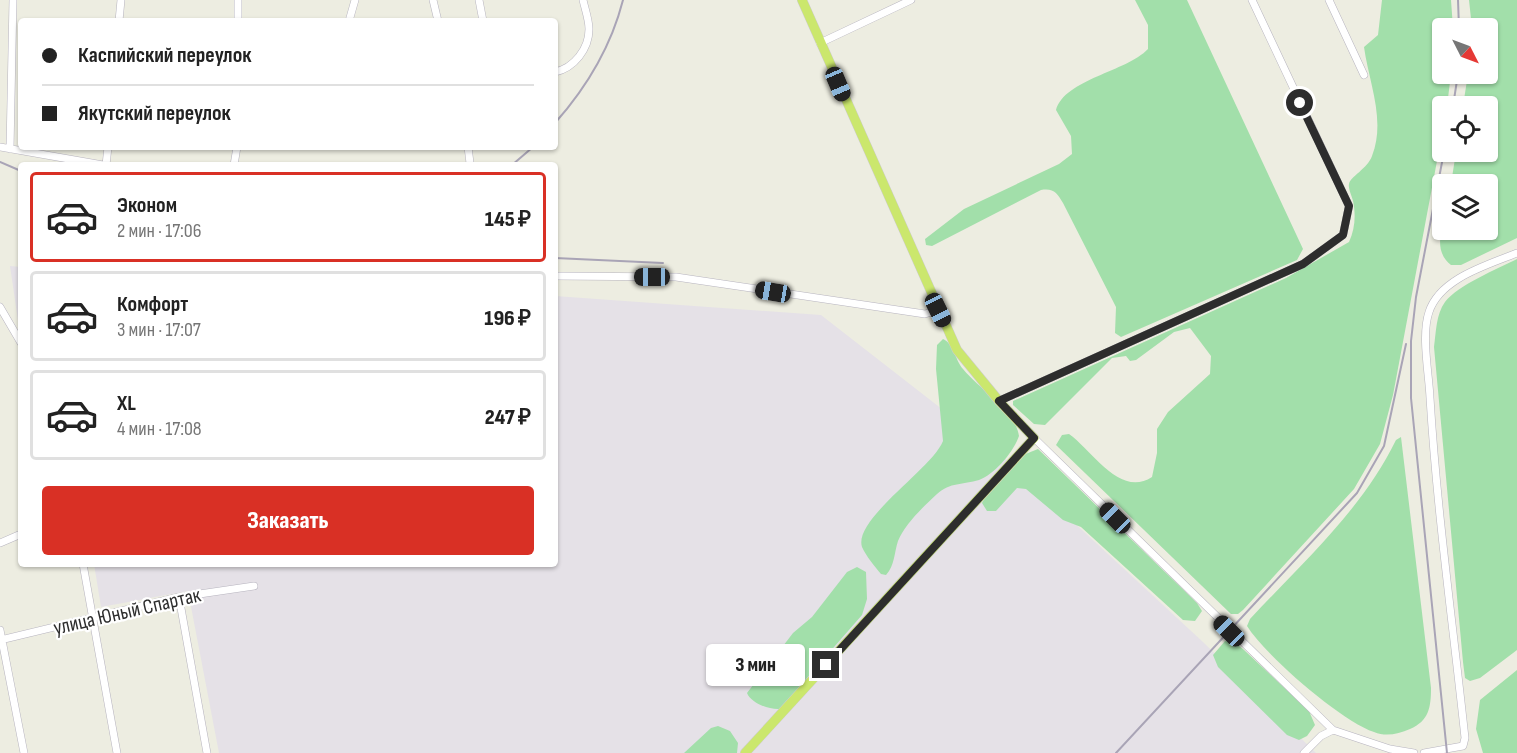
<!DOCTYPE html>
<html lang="ru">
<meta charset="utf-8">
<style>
body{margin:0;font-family:"Sofia Sans Condensed",sans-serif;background:#f6f6f6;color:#222;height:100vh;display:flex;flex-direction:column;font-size:22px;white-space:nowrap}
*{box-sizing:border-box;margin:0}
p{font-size:20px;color:#767676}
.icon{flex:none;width:33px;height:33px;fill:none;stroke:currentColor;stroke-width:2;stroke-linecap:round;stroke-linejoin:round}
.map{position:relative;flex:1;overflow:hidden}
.sheet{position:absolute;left:18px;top:162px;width:540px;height:405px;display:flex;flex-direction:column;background:#fff;border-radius:6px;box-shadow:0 2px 4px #0004}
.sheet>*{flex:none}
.banner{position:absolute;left:18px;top:18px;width:540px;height:132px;border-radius:6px;box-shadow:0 2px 4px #0004;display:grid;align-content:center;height:132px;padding:0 24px;background:#fff}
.needle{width:39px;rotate:132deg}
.fabs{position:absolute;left:1432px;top:18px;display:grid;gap:12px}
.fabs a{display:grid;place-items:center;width:66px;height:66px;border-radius:6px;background:#fff;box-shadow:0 2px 4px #0004;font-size:30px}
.end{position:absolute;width:27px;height:27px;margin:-14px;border:8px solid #2d2d2d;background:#fff;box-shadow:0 0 0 3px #fff}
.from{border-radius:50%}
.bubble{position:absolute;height:42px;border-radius:6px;background:#fff;box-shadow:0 2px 4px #0004;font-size:20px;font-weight:800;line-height:42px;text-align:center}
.car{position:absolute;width:18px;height:36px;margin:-18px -9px;border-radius:8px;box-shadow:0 0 4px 2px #0007;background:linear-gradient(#222 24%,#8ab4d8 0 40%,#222 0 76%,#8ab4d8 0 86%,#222 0)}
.banner b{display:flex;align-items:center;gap:21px;height:57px;font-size:22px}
.banner b+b{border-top:2px solid #e0e0e0}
.banner i{width:15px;height:15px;background:#222}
ul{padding:10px 0 0;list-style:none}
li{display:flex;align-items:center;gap:18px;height:90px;margin:0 12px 9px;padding:0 12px;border:3px solid #e0e0e0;border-radius:6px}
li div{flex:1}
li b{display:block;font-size:22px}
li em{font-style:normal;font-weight:800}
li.selected{border-color:#d93025}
li>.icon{width:54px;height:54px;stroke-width:1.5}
.cta{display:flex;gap:12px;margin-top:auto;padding:12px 24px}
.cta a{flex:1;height:69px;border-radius:6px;background:#d93025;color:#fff;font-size:24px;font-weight:800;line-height:69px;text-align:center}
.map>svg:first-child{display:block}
.industrial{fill:#e5e1e7}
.green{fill:#a2dfaa}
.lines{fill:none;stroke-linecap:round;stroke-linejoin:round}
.minor-casing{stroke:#b7b4bf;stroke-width:8}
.major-casing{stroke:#cdcdcd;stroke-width:10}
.minor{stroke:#fff;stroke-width:7}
.major{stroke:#cbe76d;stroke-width:9}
.rail{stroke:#a9a4b6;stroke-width:2}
.route{stroke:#2d2d2d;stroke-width:8}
.labels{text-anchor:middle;stroke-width:4.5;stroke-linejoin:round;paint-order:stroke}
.street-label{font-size:21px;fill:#2d2d2d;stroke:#fff}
</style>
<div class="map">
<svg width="1517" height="753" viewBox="0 0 1517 753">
<rect width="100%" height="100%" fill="#edede1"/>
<!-- industrial -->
<path class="industrial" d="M 10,266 L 21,267 L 21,334 L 20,334 Z
M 555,296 L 821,315 L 1001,455 L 1203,642 L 1316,753 L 219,753 L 188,591 L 101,607 L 94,564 L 555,564 Z"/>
<!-- green -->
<path class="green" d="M 1135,0 L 1187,0 L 1303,249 L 1297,260 L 1121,337 L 1115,333 L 1116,307 L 1063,203 C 1057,193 1054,188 1041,190 L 932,246 L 926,245 L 925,239 L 964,209 L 1059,164 L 1072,154 L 1071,136 L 1056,110 C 1065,79 1126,72 1148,49 L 1148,25 Z
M 1382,0 L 1451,0 L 1453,28 L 1443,28 L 1443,74 L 1451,74 L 1447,106 L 1443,106 L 1443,129 L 1393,395 L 1380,444 L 1354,489 L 1243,610 L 1238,614 L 1231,614 L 1056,445 L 1062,435 L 1069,434 C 1093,451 1120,498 1152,477 L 1157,453 L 1157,429 L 1168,412 L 1210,374 L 1211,356 L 1190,328 L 1174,332 L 1136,360 L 1130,361 L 1126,356 L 1112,358 L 1045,425 L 1034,424 L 1013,405 L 1013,401 L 1286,278 L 1349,242 C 1355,229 1356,215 1353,201 C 1352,196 1348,189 1349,184 C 1350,177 1368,168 1372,156 C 1386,120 1369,83 1364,47 L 1378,35 Z
M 1469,0 L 1517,0 L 1517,238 L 1461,265 L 1451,265 C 1437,254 1439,239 1443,222 L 1443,230 L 1488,230 L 1488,184 L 1451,184 L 1456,152 L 1488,152 L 1488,106 L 1463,106 L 1468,74 L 1488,74 L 1488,28 L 1472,28 Z
M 1517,259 L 1517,650 L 1480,678 L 1470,681 L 1465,678 L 1463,662 L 1434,347 C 1436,333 1436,314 1445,302 C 1458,285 1497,269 1517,259 Z
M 943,339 C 954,344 955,360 963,369 C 980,390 1015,409 1019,436 C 1014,451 995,474 979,480 C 963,485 950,482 937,494 C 923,507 905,524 898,541 C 894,553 895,565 886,575 L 881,574 C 875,567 866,556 862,547 C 853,519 932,469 943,441 L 936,369 L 937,345 Z
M 1401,437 L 1431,688 C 1431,707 1429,721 1410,729 C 1398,734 1386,737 1374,732 C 1341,721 1266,656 1247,626 L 1250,619 C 1302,563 1362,510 1396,440 Z
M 1038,449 L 1197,603 L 1202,611 L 1195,621 L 1183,620 L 1081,527 L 1063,520 L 1026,489 L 1017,488 L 996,511 L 987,511 L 982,503 L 984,499 L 1023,455 Z
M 857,567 L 866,572 L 867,599 L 862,615 L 780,709 C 769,710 751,703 747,693 L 793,633 L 812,617 L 847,572 Z
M 1225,641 L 1235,643 L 1243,649 L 1309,711 L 1315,725 L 1307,736 L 1299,740 L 1287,735 L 1218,667 L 1213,655 Z
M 1517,670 L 1517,753 L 1483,753 L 1476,729 L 1480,700 Z
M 718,726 L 730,731 L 738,743 L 737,753 L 684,753 L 711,728 Z"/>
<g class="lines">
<!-- minor casing -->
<g class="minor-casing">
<path id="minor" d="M 433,0 L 438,21
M 479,0 L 483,21
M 1329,0 L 1364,75
M 119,21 L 121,0
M 238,21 L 238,0
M 349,21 L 355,0
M 820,43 L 911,0
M 555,72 C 574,68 589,49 589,29 C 589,20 585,9 583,0
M 0,147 L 103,165
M 10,149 L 13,0
M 106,165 L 108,147
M 234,165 L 237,147
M 468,165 L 470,163 L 468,147
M 555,276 L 676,277 L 925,314 L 938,310
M 0,307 L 21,343
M 999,401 L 1303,264 L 1343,235 L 1349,206 L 1252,0
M 1034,438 L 1333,730
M 0,543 L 21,534
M 83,564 L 117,753
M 179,597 L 207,753
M 0,630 L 24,753
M 0,640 L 179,597 L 254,586
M 1304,753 L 1321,736 L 1333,730 L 1390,749 L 1414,753
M 1424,753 L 1463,746 L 1465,738 C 1453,625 1437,512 1430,398 C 1429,374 1421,335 1429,312 C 1440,278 1488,265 1517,253"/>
</g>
<!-- major casing -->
<g class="major-casing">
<path id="major" d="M 745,753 L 1034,438 L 999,401 L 957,350 L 802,0"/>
</g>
<!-- minor -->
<use href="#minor" class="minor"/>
<!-- major -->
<use href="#major" class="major"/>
<!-- rail -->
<path class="rail" d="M 1458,0 L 1459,28
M 1453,106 L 1458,74
M 555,123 C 587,87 611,47 623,0
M 1444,152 L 1416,297 L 1411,341 L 1411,398 L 1447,753
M 0,162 L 21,171
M 512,165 L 533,147
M 555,258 L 663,263
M 1116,753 L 1357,493 L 1384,446 L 1406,344"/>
</g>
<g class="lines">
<!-- route -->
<path class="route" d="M 826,665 L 1034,438 L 999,401 L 1303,264 L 1343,235 L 1349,206 L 1300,103"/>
</g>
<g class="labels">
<!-- street labels -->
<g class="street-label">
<text transform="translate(127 611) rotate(-13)" y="7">улица Юный Спартак</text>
</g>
</g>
</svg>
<div class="fabs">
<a><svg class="needle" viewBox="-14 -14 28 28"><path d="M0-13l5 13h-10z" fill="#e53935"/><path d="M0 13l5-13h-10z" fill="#767676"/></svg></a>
<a><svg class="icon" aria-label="locate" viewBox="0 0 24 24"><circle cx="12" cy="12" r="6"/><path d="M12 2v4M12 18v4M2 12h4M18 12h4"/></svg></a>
<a><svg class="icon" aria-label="layers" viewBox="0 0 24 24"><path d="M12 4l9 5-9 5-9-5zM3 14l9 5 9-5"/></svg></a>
</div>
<i class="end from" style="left:1300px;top:103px"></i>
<i class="end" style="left:826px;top:665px"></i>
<div class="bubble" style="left:706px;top:644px;width:99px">3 мин</div>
<i class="car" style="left:838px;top:84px;rotate:157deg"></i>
<i class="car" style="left:652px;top:277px;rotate:270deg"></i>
<i class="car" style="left:773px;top:292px;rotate:280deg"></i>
<i class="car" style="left:938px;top:310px;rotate:154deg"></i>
<i class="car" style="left:1115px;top:518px;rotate:315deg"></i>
<i class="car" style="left:1229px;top:631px;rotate:315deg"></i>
<div class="banner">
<b><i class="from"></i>Каспийский переулок</b>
<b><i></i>Якутский переулок</b>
</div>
<section class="sheet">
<ul>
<li class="selected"><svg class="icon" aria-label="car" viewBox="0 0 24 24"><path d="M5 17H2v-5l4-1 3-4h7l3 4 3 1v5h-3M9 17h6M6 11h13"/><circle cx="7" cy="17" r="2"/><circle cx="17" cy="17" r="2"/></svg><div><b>Эконом</b><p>2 мин · 17:06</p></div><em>145 ₽</em></li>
<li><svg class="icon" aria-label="car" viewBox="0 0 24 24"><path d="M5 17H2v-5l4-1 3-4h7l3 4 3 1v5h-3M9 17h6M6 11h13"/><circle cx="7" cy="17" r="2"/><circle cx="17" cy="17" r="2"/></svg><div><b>Комфорт</b><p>3 мин · 17:07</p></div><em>196 ₽</em></li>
<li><svg class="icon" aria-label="car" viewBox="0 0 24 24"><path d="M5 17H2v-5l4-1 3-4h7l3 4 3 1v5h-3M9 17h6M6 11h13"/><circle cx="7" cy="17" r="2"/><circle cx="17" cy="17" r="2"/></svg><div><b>XL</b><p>4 мин · 17:08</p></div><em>247 ₽</em></li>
</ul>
<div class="cta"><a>Заказать</a></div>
</section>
</div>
